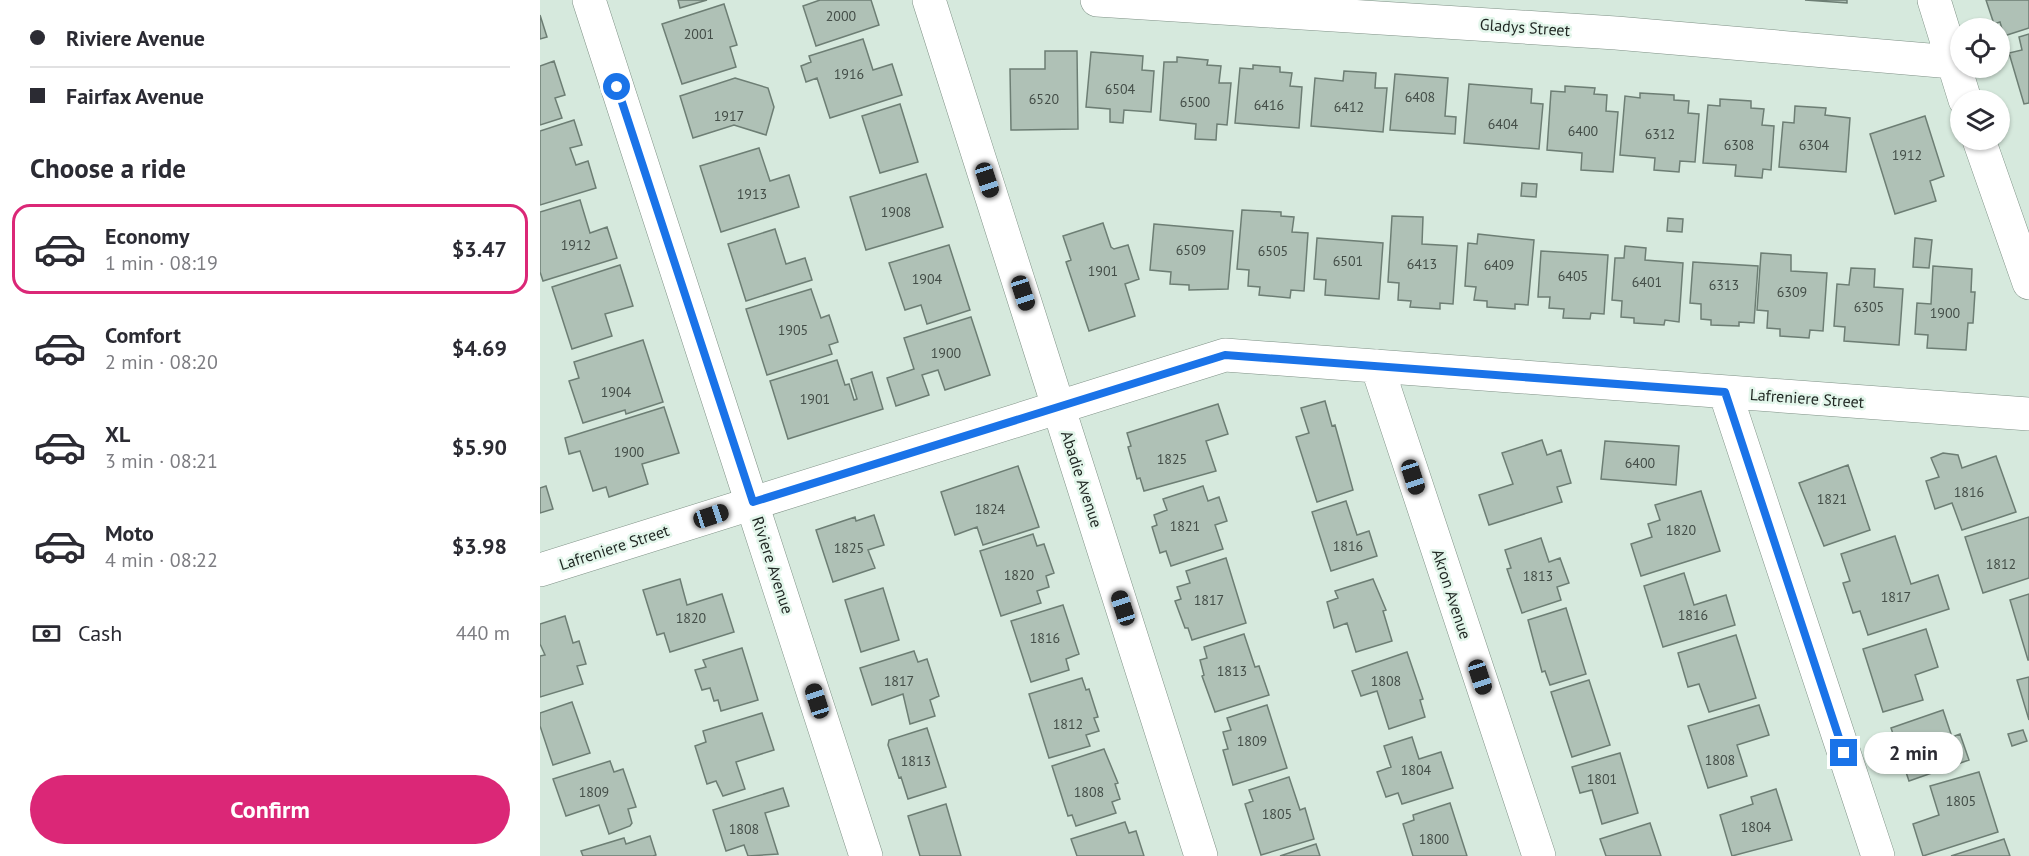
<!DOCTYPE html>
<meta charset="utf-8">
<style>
body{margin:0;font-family:"PT Sans",sans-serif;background:#f7f7f7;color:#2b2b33;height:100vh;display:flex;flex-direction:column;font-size:22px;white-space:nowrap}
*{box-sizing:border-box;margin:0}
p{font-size:20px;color:#7c7c81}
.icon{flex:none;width:33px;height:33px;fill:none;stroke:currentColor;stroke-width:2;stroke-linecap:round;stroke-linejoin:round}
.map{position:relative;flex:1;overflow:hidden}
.panel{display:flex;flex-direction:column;background:#fff;width:540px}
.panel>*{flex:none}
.top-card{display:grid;align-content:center;height:132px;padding:0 30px;background:#fff}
.buttons{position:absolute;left:1410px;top:18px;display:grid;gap:12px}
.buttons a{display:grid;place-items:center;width:60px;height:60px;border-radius:50%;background:#fff;box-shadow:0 2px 4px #0004;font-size:30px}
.end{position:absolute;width:27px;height:27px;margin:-14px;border:8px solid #1a73e8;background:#fff;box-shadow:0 0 0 3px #fff}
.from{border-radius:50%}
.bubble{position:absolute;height:42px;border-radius:21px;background:#fff;box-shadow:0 2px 4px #0004;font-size:20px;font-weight:700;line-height:42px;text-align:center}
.car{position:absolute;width:18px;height:36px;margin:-18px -9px;border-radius:8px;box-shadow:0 0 4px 2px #0007;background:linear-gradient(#222 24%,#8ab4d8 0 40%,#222 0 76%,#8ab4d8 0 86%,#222 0)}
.top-card b{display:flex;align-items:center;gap:21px;height:57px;font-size:22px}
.top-card b+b{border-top:2px solid #e1e1e2}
.top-card i{width:15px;height:15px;background:#2b2b33}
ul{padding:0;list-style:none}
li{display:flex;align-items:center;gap:18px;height:90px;margin:0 12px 9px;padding:0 18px;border:3px solid transparent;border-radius:18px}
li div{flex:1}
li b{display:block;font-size:22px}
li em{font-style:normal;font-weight:700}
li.active{border-color:#db2777}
li>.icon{width:54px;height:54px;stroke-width:1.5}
h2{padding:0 30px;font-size:27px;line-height:72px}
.pay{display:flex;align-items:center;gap:15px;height:66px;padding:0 30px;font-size:22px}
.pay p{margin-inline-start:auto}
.action{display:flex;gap:12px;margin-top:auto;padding:12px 30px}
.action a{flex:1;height:69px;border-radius:36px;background:#db2777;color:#fff;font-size:24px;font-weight:700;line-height:69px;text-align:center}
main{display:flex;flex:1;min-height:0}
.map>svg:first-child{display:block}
.building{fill:#afc1b6;stroke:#6d7e74;stroke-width:1.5}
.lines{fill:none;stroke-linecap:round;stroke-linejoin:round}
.minor-casing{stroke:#7f9186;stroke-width:34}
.minor{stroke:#fff;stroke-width:33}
.route{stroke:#1a73e8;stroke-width:8}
.labels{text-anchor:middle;stroke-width:5;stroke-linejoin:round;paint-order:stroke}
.number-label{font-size:14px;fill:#434d47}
.street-label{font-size:16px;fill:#1f2622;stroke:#e3f6eb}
</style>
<main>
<section class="panel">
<div class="top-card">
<b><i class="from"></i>Riviere Avenue</b>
<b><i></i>Fairfax Avenue</b>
</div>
<h2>Choose a ride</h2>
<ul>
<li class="active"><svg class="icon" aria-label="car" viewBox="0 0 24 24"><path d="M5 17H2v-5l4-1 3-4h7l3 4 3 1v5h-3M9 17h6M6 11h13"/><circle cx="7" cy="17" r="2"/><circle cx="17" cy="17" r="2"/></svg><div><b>Economy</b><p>1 min · 08:19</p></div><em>$3.47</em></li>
<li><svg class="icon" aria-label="car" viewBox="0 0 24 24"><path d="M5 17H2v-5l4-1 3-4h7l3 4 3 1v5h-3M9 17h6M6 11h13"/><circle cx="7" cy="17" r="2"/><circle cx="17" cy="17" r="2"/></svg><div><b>Comfort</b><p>2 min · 08:20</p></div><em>$4.69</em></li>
<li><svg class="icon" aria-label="car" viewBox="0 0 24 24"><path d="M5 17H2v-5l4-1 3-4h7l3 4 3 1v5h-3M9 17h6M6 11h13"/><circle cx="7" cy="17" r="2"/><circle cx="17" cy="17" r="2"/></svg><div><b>XL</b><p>3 min · 08:21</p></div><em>$5.90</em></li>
<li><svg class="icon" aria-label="car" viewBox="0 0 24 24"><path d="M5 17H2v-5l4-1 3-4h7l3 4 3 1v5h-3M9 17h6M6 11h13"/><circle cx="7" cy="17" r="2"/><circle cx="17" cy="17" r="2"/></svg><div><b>Moto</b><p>4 min · 08:22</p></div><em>$3.98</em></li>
</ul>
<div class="pay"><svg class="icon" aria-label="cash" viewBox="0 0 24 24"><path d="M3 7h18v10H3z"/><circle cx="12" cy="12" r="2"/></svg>Cash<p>440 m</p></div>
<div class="action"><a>Confirm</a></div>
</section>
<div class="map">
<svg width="1489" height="856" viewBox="0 0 1489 856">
<rect width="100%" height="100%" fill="#d6e9dd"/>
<!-- building -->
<path class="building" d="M 138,0 L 167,0 L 140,8 Z
M 331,0 L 339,25 L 276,46 L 263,6 L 280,0 Z
M 1265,0 L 1307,0 L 1307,3 Z
M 1446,0 L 1489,0 L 1489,28 L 1464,36 L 1460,22 L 1454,24 Z
M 184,4 L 197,45 L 190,47 L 196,67 L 142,84 L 122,24 Z
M 0,15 L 7,37 L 0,39 Z
M 1489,34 L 1489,103 L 1484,104 L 1469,53 L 1482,50 L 1479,37 Z
M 323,39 L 333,70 L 352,64 L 362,95 L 290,118 L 277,78 L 266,82 L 261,66 L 271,62 L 269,56 Z
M 505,51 L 537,51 L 538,129 L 471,130 L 470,69 L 505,69 Z
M 551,52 L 603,56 L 602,70 L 614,71 L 611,112 L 584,110 L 583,123 L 570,122 L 570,109 L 546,107 Z
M 637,57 L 668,60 L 667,65 L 681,66 L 679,83 L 691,83 L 687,125 L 677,124 L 676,140 L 655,139 L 656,124 L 620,120 L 624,62 L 637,62 Z
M 14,61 L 25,95 L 15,98 L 22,118 L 0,125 L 0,66 Z
M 713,65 L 740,67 L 740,72 L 752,73 L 750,86 L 762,87 L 759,128 L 695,123 L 700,68 L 713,69 Z
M 804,71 L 836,73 L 835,88 L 847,88 L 843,132 L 771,126 L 775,78 L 803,81 Z
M 855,74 L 908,78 L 905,116 L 916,117 L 915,134 L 850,130 Z
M 195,78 L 228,88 L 234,107 L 226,135 L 194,125 L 153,138 L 140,96 Z
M 929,84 L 992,89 L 991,103 L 1003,104 L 999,149 L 924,143 Z
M 1025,86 L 1055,88 L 1054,94 L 1067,95 L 1066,111 L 1078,112 L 1073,172 L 1041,170 L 1042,153 L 1007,150 L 1011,91 L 1025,92 Z
M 1100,93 L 1134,95 L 1134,100 L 1149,101 L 1148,113 L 1159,114 L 1155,162 L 1140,161 L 1139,172 L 1114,170 L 1115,158 L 1080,155 L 1085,96 L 1100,98 Z
M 1180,99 L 1211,101 L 1211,108 L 1224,109 L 1222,125 L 1234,126 L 1231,170 L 1223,169 L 1222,178 L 1195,176 L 1196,165 L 1163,163 L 1168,105 L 1180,106 Z
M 360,104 L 378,162 L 340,173 L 322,116 Z
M 1255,106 L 1286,108 L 1285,115 L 1310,118 L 1306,172 L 1239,167 L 1243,122 L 1254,123 Z
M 1385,116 L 1404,176 L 1390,181 L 1396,201 L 1355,214 L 1330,134 Z
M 34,120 L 42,145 L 30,148 L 36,165 L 48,161 L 56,188 L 0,205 L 0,131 Z
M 219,148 L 230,181 L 249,175 L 259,207 L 181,232 L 160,166 Z
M 386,174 L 403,227 L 326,250 L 310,197 Z
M 982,183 L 997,184 L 996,197 L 981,196 Z
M 40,200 L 50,233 L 67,227 L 77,258 L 3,281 L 0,272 L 0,212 Z
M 702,210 L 741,212 L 741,216 L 754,217 L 752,232 L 768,233 L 764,291 L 751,290 L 750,298 L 719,295 L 720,287 L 708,286 L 709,270 L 697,269 Z
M 852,216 L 883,217 L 882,244 L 917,246 L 913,304 L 900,303 L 900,309 L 870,307 L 871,301 L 858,300 L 859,283 L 848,282 Z
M 1128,218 L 1143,219 L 1142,232 L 1127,231 Z
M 563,223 L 571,247 L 574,249 L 588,245 L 599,279 L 585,284 L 595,316 L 549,331 L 526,262 L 531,260 L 523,236 Z
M 614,224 L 693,231 L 688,289 L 649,290 L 649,285 L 630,284 L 631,272 L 610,270 Z
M 235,229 L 246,264 L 265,258 L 272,280 L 206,301 L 188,244 Z
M 938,234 L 994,240 L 988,305 L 975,304 L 975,309 L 947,307 L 947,301 L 934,300 L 936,287 L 925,286 L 928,243 L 937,244 Z
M 777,238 L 843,243 L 839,299 L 785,295 L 786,280 L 774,279 Z
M 1375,238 L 1392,240 L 1389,268 L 1373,267 Z
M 409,245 L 430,310 L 387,324 L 381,305 L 365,310 L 349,263 Z
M 1085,246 L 1106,248 L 1105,260 L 1143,263 L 1139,322 L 1125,320 L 1124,325 L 1094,323 L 1094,318 L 1081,317 L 1082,301 L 1072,300 L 1075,258 L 1084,258 Z
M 1001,251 L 1068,255 L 1064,314 L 1051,313 L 1050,319 L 1023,318 L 1024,309 L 1009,308 L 1010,297 L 998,297 Z
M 1221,253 L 1251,255 L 1251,271 L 1287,273 L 1283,331 L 1270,330 L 1269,338 L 1240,336 L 1240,329 L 1227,328 L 1228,311 L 1217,310 Z
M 1153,262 L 1218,266 L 1214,323 L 1199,322 L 1199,326 L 1171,325 L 1171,320 L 1161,319 L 1161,304 L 1150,303 Z
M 80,265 L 93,306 L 65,314 L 72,336 L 32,349 L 12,287 Z
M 1393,266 L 1432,269 L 1431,292 L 1435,292 L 1433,323 L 1428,323 L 1426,350 L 1387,348 L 1388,335 L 1375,334 L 1377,303 L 1391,304 Z
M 1311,268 L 1335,269 L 1334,287 L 1363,289 L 1359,345 L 1304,341 L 1305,327 L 1294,326 L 1297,284 L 1309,285 Z
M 271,289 L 281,318 L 289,315 L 298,342 L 289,345 L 292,354 L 227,375 L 206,309 Z
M 431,317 L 450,375 L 405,390 L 398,370 L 382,375 L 389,395 L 356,406 L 347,378 L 374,369 L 364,338 Z
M 103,340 L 123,402 L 86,414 L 85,410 L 43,423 L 29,381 L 39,378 L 34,362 Z
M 297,360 L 305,385 L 309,384 L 314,400 L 317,399 L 311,379 L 332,372 L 343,409 L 248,439 L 230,381 Z
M 785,401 L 792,426 L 795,425 L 813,490 L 777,502 L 756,437 L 769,433 L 761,408 Z
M 678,404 L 688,434 L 666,441 L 676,471 L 604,491 L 600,478 L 597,479 L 588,447 L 591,446 L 587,433 Z
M 124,407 L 139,453 L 102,464 L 108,484 L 69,497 L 66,487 L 53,491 L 40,451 L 29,454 L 25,438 Z
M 1002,440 L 1007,455 L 1021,450 L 1031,483 L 1017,487 L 1022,502 L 949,525 L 939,495 L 973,484 L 962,453 Z
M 1065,441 L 1139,446 L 1136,485 L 1061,479 Z
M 1403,453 L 1418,455 L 1422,468 L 1456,456 L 1476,512 L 1422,530 L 1412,503 L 1395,509 L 1386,481 L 1399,477 L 1391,458 Z
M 1308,465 L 1330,530 L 1284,546 L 1259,483 Z
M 478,466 L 499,527 L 443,545 L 437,527 L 415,535 L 401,492 Z
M 6,486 L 13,509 L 0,513 L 0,488 Z
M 663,486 L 668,501 L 679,497 L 687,521 L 675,525 L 683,549 L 631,566 L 626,551 L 620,553 L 612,527 L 617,525 L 614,515 L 627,510 L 623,499 Z
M 1161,491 L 1180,551 L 1101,576 L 1091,544 L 1112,537 L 1108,524 L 1120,520 L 1115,505 Z
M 806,501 L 817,535 L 829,531 L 837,556 L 791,571 L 772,512 Z
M 334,515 L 344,545 L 328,550 L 335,568 L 293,582 L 276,530 L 315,517 L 316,521 Z
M 1489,517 L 1489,578 L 1443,593 L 1425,537 Z
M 493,534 L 497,546 L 504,544 L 514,573 L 506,576 L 509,587 L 497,591 L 501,603 L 461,616 L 440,551 Z
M 1355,536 L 1371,584 L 1398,575 L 1409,609 L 1328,635 L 1320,611 L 1313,613 L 1303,583 L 1310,581 L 1301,554 Z
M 1001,538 L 1009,562 L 1020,558 L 1029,583 L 1017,587 L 1021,600 L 982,613 L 967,569 L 971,568 L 965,550 Z
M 686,558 L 706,623 L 652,640 L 648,628 L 645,628 L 635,601 L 641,599 L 637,587 L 650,583 L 646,571 Z
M 1144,573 L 1154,605 L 1186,595 L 1195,625 L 1123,647 L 1104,586 Z
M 140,579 L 147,605 L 182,594 L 194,632 L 130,652 L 124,633 L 117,635 L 103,590 Z
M 833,579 L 846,610 L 843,611 L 852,641 L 816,652 L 807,623 L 794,628 L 787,602 L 798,598 L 795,591 Z
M 343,588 L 359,640 L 321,652 L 305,600 Z
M 1489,594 L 1489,660 L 1488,660 L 1470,600 Z
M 523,605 L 539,654 L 526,659 L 529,670 L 491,682 L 471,621 Z
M 1026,608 L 1046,674 L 1010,685 L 1005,671 L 1002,672 L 988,620 Z
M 25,616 L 33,643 L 39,641 L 46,664 L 37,666 L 43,684 L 0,697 L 0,656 L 5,655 L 0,644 L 0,624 Z
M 1386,629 L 1398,667 L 1375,675 L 1383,700 L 1343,712 L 1323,649 Z
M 704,634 L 715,667 L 719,666 L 729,695 L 675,712 L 662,676 L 664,675 L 660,660 L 667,658 L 664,647 Z
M 1196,635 L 1216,698 L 1169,712 L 1159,684 L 1148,687 L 1138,653 Z
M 202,648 L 218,700 L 181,711 L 178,700 L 174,701 L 170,688 L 162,690 L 155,670 L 166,667 L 163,660 Z
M 374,651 L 378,662 L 387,659 L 399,696 L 390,700 L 395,716 L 370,724 L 363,694 L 332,705 L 320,668 Z
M 867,652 L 883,699 L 880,700 L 885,717 L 849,729 L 837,691 L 821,696 L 812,671 Z
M 1489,677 L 1489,720 L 1477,680 Z
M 542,678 L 546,690 L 549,689 L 558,717 L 554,718 L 559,731 L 546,735 L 550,746 L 509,758 L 489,694 Z
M 1049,680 L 1070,745 L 1032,757 L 1011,692 Z
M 32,702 L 50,753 L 13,765 L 0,726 L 0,713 Z
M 727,705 L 747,768 L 693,785 L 683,750 L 688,749 L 683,732 L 691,730 L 687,718 Z
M 1219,705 L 1229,735 L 1197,745 L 1207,776 L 1168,788 L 1148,726 Z
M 1403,710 L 1412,737 L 1420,734 L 1429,760 L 1369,781 L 1351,728 Z
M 222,713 L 234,750 L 196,762 L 205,789 L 183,796 L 176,781 L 167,784 L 155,746 L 166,742 L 163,731 Z
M 387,728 L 406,787 L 368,799 L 361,777 L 359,778 L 348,745 L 349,740 Z
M 1483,730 L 1487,741 L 1472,746 L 1468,734 Z
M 872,737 L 879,759 L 901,752 L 913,788 L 862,804 L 858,793 L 846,797 L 837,772 L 851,767 L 844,746 Z
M 564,749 L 578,783 L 575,784 L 580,799 L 572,802 L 576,813 L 536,826 L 532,815 L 528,816 L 512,766 Z
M 1080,753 L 1098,813 L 1062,824 L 1052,790 L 1040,793 L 1032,767 Z
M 70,761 L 74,772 L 83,769 L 96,807 L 88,809 L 92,823 L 90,826 L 69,834 L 59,805 L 26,816 L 13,779 Z
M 1439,772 L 1458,832 L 1383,856 L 1373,824 L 1399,815 L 1390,786 Z
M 749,777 L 760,810 L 765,808 L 774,839 L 721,855 L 705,804 L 713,801 L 709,790 Z
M 243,788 L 249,806 L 225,813 L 238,854 L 208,856 L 204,845 L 186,851 L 173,810 Z
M 1236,789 L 1252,840 L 1192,856 L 1180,815 L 1213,804 L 1211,797 Z
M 910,803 L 927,856 L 873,856 L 863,824 L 874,820 L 873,815 Z
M 406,804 L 421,856 L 380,856 L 368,816 Z
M 585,822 L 589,833 L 596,831 L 604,856 L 537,856 L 531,839 Z
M 1110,823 L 1121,856 L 1066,856 L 1060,839 Z
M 110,836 L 116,855 L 113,856 L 43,856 L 41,851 L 84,838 L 86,844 Z
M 1464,839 L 1470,856 L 1411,856 Z
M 776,844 L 780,856 L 740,856 Z"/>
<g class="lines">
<!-- minor casing -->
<g class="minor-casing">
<path id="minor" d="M 49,0 L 326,856
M 389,0 L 661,856
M 557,0 L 1076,33 L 1412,62
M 1394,0 L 1425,100
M 1439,140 L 1489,283
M 837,366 L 999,856
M 1185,392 L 1338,856
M 0,570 L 685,355 L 1489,414"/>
</g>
<!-- minor -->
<use href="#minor" class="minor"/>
</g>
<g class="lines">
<!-- route -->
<path class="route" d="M 77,87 L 213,502 L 685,355 L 1185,392 L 1304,753"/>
</g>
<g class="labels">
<!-- number labels -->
<g class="number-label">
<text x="301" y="21">2000</text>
<text x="159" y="39">2001</text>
<text x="309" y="79">1916</text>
<text x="580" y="94">6504</text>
<text x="880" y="102">6408</text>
<text x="504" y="104">6520</text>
<text x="655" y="107">6500</text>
<text x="729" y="110">6416</text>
<text x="809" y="112">6412</text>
<text x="189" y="121">1917</text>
<text x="963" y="129">6404</text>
<text x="1043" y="136">6400</text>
<text x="1120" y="139">6312</text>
<text x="1199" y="150">6308</text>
<text x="1274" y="150">6304</text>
<text x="1367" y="160">1912</text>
<text x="212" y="199">1913</text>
<text x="356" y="217">1908</text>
<text x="36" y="250">1912</text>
<text x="651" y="255">6509</text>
<text x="733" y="256">6505</text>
<text x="808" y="266">6501</text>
<text x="882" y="269">6413</text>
<text x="959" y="270">6409</text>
<text x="563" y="276">1901</text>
<text x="1033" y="281">6405</text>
<text x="387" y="284">1904</text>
<text x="1107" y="287">6401</text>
<text x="1184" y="290">6313</text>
<text x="1252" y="297">6309</text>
<text x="1329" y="312">6305</text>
<text x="1405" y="318">1900</text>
<text x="253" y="335">1905</text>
<text x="406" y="358">1900</text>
<text x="76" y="397">1904</text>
<text x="275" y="404">1901</text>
<text x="89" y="457">1900</text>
<text x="632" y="464">1825</text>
<text x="1100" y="468">6400</text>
<text x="1429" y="497">1816</text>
<text x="1292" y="504">1821</text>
<text x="450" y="514">1824</text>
<text x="645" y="531">1821</text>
<text x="1141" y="535">1820</text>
<text x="808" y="551">1816</text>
<text x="309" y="553">1825</text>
<text x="1461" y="569">1812</text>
<text x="479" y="580">1820</text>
<text x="998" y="581">1813</text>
<text x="1356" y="602">1817</text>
<text x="669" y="605">1817</text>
<text x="1153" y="620">1816</text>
<text x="151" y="623">1820</text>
<text x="505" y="643">1816</text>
<text x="692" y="676">1813</text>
<text x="359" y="686">1817</text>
<text x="846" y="686">1808</text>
<text x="528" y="729">1812</text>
<text x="712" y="746">1809</text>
<text x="1180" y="765">1808</text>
<text x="376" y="766">1813</text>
<text x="876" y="775">1804</text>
<text x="1062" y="784">1801</text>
<text x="54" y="797">1809</text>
<text x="549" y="797">1808</text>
<text x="1421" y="806">1805</text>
<text x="737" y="819">1805</text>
<text x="1216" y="832">1804</text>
<text x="204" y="834">1808</text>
<text x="894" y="844">1800</text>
</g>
<!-- street labels -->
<g class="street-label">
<text transform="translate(985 27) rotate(4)" y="6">Gladys Street</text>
<text transform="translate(1267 398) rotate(4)" y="6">Lafreniere Street</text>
<text transform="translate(542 479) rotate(72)" y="6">Abadie Avenue</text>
<text transform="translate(74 547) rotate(-18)" y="6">Lafreniere Street</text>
<text transform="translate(233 565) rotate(72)" y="6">Riviere Avenue</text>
<text transform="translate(912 594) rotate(72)" y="6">Akron Avenue</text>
</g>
</g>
</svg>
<div class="buttons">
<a><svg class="icon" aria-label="locate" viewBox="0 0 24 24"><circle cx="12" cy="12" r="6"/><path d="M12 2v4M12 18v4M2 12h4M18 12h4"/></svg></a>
<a><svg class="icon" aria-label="layers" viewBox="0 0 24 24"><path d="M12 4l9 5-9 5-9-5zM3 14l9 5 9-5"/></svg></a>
</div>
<i class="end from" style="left:77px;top:87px"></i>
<i class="end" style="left:1304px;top:753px"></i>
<div class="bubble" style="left:1324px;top:732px;width:99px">2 min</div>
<i class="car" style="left:447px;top:180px;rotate:162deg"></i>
<i class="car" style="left:483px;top:293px;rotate:162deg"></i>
<i class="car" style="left:873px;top:477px;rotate:162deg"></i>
<i class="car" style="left:171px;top:516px;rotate:72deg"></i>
<i class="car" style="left:583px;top:608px;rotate:342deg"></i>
<i class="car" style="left:940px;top:677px;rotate:162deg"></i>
<i class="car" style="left:277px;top:701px;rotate:342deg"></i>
</div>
</main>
